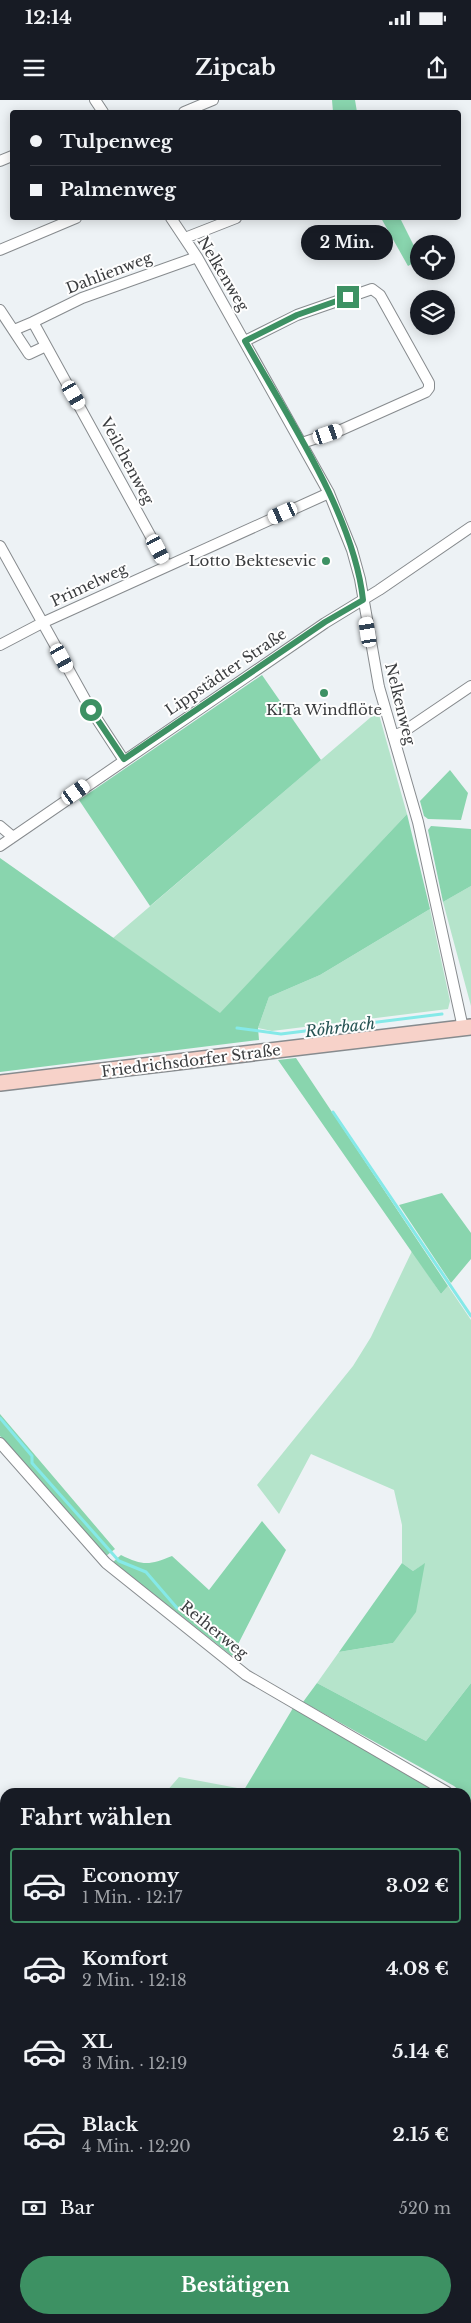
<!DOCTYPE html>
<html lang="de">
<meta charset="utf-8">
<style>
body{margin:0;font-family:"Libre Baskerville",serif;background:#20242c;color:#f1f3f6;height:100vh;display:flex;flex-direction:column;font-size:19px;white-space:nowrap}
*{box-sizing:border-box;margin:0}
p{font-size:16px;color:#9ea1a6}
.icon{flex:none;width:28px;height:28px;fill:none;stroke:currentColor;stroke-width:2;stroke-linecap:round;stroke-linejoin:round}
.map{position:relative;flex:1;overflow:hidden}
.details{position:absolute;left:0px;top:1688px;width:471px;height:536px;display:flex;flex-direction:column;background:#171b24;border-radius:15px 15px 0 0;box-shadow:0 2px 12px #0003}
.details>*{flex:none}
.guide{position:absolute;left:10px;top:10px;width:451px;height:110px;border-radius:5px;box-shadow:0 2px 12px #0003;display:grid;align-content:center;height:110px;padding:0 20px;background:#171b24}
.buttons{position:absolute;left:410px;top:135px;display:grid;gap:10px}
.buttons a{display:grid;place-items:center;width:45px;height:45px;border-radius:50%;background:#171b24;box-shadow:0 2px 12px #0003;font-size:25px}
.end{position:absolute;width:22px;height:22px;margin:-11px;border:6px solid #3d9163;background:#fff;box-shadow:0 0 0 2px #fff}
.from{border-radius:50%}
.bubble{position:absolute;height:35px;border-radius:18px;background:#171b24;box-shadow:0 2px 12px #0003;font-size:16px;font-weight:800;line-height:35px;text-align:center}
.car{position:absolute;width:15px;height:30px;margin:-15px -8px;border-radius:6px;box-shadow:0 0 4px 1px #0007;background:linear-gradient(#fff 24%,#345 0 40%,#fff 0 76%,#345 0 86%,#fff 0)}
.guide b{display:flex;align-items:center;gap:18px;height:48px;font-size:19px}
.guide b+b{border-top:1px solid #363941}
.guide i{width:12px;height:12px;background:#f1f3f6}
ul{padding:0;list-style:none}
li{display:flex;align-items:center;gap:15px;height:75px;margin:0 10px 8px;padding:0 10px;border:2px solid transparent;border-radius:5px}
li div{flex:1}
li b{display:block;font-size:19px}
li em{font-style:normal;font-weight:800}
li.active{border-color:#3d9163}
li>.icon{width:45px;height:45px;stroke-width:1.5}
h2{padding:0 20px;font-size:22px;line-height:60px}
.pay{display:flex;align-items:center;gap:12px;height:55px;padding:0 20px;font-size:19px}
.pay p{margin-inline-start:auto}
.cta{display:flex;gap:10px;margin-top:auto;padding:10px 20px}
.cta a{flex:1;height:58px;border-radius:30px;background:#3d9163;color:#fff;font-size:20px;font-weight:800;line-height:58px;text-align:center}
.status{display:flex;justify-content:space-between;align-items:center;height:35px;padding:0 25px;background:#171b24;direction:ltr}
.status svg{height:14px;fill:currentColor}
header{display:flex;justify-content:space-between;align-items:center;height:65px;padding:0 20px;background:#171b24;font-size:22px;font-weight:800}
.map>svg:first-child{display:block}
.green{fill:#b5e4cb}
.forest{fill:#89d5ae}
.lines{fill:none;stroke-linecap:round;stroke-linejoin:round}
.stream{stroke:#85e9e8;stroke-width:3}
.street-casing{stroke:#878b8e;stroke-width:12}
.secondary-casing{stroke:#878b8e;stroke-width:18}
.street{stroke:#fff;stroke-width:10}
.secondary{stroke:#f7d2c9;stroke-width:15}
.route{stroke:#3d9163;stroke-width:6}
.poi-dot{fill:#3d9163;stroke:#fefefe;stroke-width:2}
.labels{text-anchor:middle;stroke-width:4;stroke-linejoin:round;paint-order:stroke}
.street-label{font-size:15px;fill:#3a3c3e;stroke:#fefefe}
.poi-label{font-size:15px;fill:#3a3c3e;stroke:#fefefe;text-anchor:end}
.water-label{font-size:16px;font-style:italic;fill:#265353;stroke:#fefefe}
</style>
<div class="status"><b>12:14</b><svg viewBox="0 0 49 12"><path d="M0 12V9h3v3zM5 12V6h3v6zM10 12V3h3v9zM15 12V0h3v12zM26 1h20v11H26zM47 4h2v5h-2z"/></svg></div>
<header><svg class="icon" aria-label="menu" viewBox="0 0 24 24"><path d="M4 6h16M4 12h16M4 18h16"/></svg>Zipcab<svg class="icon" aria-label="share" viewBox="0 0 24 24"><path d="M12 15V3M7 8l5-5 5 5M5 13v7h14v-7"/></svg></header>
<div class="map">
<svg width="471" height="2223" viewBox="0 0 471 2223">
<rect width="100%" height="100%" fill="#edf2f5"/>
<!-- green -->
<path class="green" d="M 378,611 L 407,714 L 220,914 L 113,838 Z
M 471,786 L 471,906 L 443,802 Z
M 430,809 L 450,901 L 448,909 L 272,931 L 258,928 L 269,897 L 320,875 Z
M 412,1151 L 441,1194 L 448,1186 L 471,1220 L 471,1583 L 426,1641 L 317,1583 L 339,1552 L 393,1543 L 424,1464 L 413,1471 L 402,1463 L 402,1425 L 394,1390 L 311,1354 L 279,1414 L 257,1385 L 353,1266 L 371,1237 Z
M 179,1677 L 258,1692 L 166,1692 Z
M 0,1743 L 5,1748 L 5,2010 L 0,2009 Z
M 466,1833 L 471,1838 L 471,2223 L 272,2223 L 274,2219 L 466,2219 Z"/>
<!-- forest -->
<path class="forest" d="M 332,0 L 355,0 L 357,12 L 333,12 Z
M 381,118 L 400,118 L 419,156 L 419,160 L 408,166 Z
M 262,575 L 321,660 L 150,806 L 79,700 Z
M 450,670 L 468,693 L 461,720 L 428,719 L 424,716 L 420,701 Z
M 407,714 L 430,809 L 320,875 L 269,897 L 258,928 L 259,940 L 0,972 L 0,758 L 220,913 Z
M 431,726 L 471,729 L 471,786 L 443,802 L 428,730 Z
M 296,958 L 448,1186 L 441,1194 L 278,960 Z
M 442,1093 L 471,1133 L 471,1159 L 451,1183 L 399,1105 Z
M 0,1314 L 115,1449 L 106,1456 L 0,1336 Z
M 262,1421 L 286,1450 L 232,1556 L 113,1462 L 121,1455 C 143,1466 150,1465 172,1456 L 209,1490 Z
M 402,1463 L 413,1471 L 425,1463 L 416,1512 L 393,1543 L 339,1552 Z
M 317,1583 L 426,1641 L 471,1583 L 471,1702 L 466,1698 L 466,1692 L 461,1692 L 454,1686 L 303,1602 Z
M 293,1608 L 436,1692 L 251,1692 L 244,1690 Z
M 466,2106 L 471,2106 L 471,2223 L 283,2223 L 284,2219 L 466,2219 Z"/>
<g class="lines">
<!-- stream -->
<path class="stream" d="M 237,928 L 281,934 L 442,914
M 333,1012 L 471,1216
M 0,1318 L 32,1356 L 32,1363 L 119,1461 L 146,1472 L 177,1508
M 0,1741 L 5,1746
M 0,2005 L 5,2007
M 466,2057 L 471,2058
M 466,2114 L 471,2114"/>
<!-- street casing -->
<g class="street-casing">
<path id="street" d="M 95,0 L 103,12
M 184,12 L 213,0
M 0,61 L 12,56
M 171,118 L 197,157 L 329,393 L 352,450 L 360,479 L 379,587 L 418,722 L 463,928
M 185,138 L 236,118
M 0,150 L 76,118
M 0,210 L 29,254 L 46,246
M 33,222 L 82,198 L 197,157
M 14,230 L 33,222 L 167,466
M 245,241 L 297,215 L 372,189 L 380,195 L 429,283 L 429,288 L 426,292 L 341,330 L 302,343
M 0,446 L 91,610 L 123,659
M 0,545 L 42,523 L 329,393
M 393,636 L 403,632 L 471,586
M 0,726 L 13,737
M 0,746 L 325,523 L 379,490 L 471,427
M 0,1343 L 106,1463 L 246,1575 L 447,1692
M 466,1709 L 471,1713"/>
</g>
<!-- secondary casing -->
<g class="secondary-casing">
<path id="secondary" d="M 0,983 L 471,927"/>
</g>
<!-- street -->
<use href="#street" class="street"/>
<!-- secondary -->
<use href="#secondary" class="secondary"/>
</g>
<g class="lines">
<!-- route -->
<path class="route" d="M 91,610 L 124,659 L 325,522 L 363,500 C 354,415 287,316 245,241 L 297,215 L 348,197"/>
</g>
<!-- markers -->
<g class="poi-dot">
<circle cx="326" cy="461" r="5"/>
<circle cx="324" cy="593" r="5"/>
</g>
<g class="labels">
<!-- street labels -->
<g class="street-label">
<text transform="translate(109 173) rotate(-21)" y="5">Dahlienweg</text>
<text transform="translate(223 174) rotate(59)" y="5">Nelkenweg</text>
<text transform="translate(127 361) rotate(62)" y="5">Veilchenweg</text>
<text transform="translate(89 485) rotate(-25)" y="5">Primelweg</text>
<text transform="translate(226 572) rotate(-34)" y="5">Lippstädter Straße</text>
<text transform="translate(400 604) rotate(76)" y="5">Nelkenweg</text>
<text transform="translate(191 961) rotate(-7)" y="5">Friedrichsdorfer Straße</text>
<text transform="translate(214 1530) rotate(39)" y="5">Reiherweg</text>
</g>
<!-- poi labels -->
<g class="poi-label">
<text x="316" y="466">Lotto Bektesevic</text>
<text x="324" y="615" text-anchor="middle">KiTa Windflöte</text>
</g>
<!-- water labels -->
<g class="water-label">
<text transform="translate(340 927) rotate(-7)" y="6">Röhrbach</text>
</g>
</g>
</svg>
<div class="buttons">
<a><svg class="icon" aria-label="locate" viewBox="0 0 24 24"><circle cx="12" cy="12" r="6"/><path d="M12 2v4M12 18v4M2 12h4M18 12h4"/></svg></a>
<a><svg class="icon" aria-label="layers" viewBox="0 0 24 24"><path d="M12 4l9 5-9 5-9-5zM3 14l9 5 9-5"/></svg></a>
</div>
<i class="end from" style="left:91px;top:610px"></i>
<i class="end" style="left:348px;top:197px"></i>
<div class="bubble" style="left:301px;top:125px;width:92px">2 Min.</div>
<i class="car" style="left:74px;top:295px;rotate:150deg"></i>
<i class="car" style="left:328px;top:334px;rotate:71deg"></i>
<i class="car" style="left:283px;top:413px;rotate:246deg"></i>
<i class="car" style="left:158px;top:449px;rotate:152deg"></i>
<i class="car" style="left:368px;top:532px;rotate:351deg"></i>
<i class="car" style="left:62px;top:558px;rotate:151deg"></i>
<i class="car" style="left:76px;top:692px;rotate:55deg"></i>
<div class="guide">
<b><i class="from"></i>Tulpenweg</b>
<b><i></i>Palmenweg</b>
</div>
<section class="details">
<h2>Fahrt wählen</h2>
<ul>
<li class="active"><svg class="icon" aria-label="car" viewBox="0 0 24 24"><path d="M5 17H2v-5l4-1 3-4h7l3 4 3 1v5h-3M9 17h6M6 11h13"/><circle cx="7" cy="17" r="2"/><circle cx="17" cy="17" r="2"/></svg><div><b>Economy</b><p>1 Min. · 12:17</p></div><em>3.02 €</em></li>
<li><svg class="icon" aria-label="car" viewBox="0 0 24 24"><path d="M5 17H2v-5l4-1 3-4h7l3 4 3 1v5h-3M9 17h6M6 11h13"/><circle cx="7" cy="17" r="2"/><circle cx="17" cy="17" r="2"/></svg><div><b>Komfort</b><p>2 Min. · 12:18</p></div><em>4.08 €</em></li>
<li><svg class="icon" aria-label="car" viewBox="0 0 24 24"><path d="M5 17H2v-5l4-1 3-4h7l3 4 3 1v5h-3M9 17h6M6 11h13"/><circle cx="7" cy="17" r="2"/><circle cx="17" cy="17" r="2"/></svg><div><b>XL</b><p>3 Min. · 12:19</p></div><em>5.14 €</em></li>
<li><svg class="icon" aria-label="car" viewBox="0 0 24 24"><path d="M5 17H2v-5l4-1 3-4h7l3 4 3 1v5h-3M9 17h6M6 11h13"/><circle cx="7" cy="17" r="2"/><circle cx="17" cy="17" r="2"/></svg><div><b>Black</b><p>4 Min. · 12:20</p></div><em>2.15 €</em></li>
</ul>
<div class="pay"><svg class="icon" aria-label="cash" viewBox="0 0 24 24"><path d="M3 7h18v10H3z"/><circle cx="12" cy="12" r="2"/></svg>Bar<p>520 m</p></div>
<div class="cta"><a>Bestätigen</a></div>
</section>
</div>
